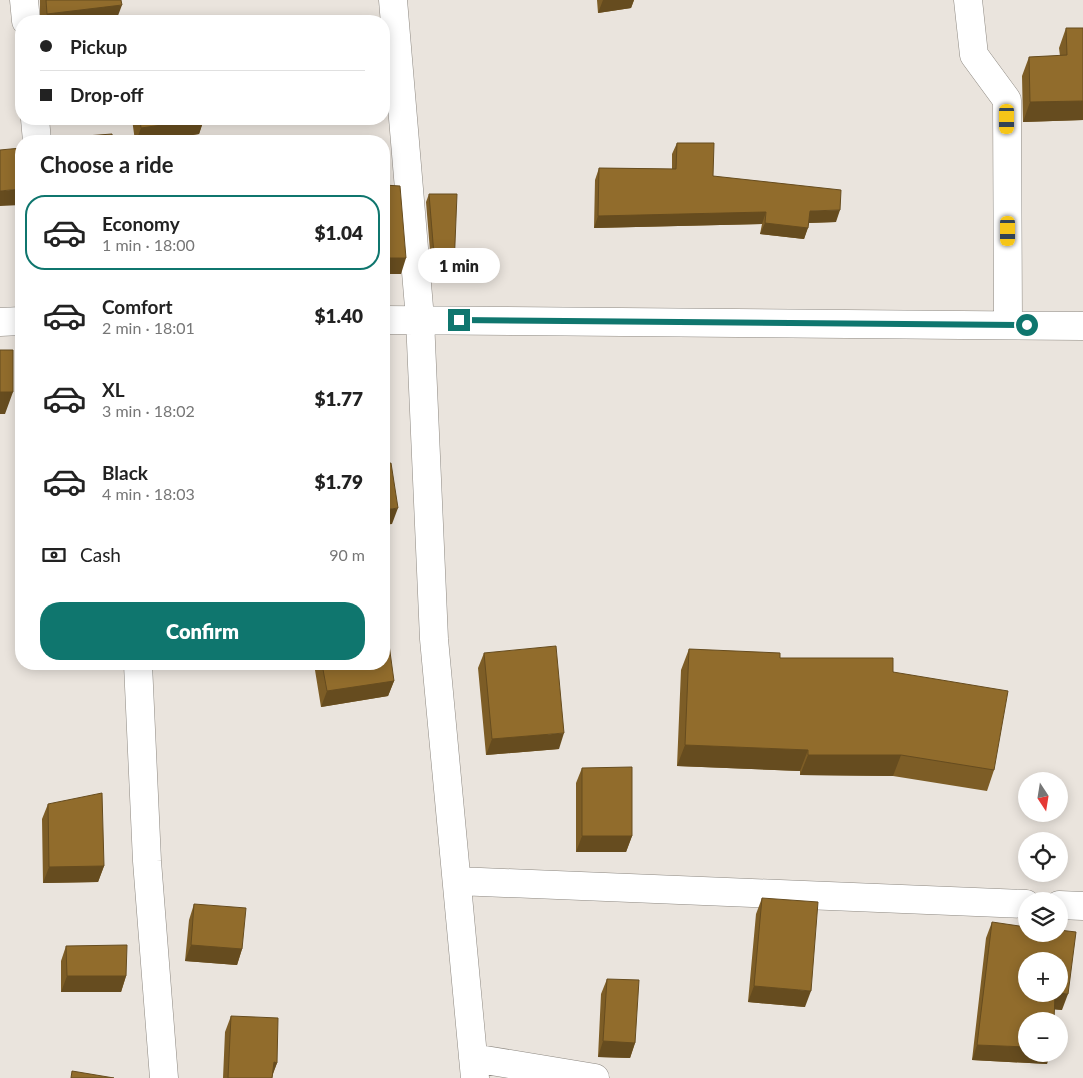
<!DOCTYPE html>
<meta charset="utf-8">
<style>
body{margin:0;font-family:Lato,sans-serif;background:#f6f6f6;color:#222;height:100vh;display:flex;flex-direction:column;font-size:19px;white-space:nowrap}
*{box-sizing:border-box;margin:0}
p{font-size:16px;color:#767676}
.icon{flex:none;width:28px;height:28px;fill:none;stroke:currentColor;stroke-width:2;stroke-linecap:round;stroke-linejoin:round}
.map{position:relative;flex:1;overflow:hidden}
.details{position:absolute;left:15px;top:135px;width:375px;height:535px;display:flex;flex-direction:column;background:#fff;border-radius:20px;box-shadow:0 2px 12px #0003}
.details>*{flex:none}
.hud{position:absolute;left:15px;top:15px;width:375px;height:110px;border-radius:20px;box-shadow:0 2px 12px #0003;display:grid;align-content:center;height:110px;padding:0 25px;background:#fff}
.needle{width:32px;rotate:168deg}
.tools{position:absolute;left:1018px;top:772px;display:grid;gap:10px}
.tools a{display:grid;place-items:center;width:50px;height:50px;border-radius:50%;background:#fff;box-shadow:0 2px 12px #0003;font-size:25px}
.end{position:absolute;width:22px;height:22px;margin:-11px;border:6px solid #0f766e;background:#fff;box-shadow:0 0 0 2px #fff}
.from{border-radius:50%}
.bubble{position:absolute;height:35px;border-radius:18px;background:#fff;box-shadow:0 2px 12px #0003;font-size:16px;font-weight:800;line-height:35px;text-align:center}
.car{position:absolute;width:15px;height:30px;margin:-15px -8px;border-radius:6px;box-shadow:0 0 4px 1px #0007;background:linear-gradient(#f5c518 24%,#345 0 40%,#f5c518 0 76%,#345 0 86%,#f5c518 0)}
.hud b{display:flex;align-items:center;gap:18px;height:48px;font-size:19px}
.hud b+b{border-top:1px solid #e0e0e0}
.hud i{width:12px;height:12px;background:#222}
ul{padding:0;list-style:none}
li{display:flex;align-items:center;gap:15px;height:75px;margin:0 10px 8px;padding:0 15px;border:2px solid transparent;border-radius:20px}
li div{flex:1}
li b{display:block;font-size:19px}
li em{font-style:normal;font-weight:800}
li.active{border-color:#0f766e}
li>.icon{width:45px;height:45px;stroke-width:1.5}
h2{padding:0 25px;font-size:22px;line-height:60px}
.pay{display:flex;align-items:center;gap:12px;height:55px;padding:0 25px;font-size:19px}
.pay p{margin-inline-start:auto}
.action{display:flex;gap:10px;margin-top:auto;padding:10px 25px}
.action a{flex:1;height:58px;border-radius:20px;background:#0f766e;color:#fff;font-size:20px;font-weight:800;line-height:58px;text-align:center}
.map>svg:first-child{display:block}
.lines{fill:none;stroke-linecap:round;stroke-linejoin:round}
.minor-casing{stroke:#8d8881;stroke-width:29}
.minor{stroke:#fff;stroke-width:28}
.wall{fill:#7d5d26}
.shaded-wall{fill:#664c1f}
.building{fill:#916c2c;stroke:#664c1f}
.route{stroke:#0f766e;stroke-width:6}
</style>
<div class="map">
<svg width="1083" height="1078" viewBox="0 0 1083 1078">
<rect width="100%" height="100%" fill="#eae4dd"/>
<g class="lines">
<!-- minor casing -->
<g class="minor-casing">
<path id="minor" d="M 24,0 L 26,21
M 393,0 L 420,319 L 434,639 L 475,1078
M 968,0 L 974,55 L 1007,100 L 1008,325
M 35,119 L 37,141
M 384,320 L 1083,326
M 0,322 L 21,321
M 138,664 L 147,861 L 164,1078
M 457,881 L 1026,904
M 1059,905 L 1083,906
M 473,1058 L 595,1078"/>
</g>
<!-- minor -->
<use href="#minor" class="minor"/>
</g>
<!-- wall -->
<path class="wall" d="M 40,0 L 121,0 L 116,21 L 40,21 Z
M 597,0 L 634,0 L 631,8 L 598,13 Z
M 1066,28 L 1083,120 L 1023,122 L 1022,76 L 1029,57 L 1060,56 L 1059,48 Z
M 132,119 L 204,119 L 199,134 L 153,141 L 135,141 Z
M 677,143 L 713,176 L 836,222 L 809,223 L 804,239 L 760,234 L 762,224 L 594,228 L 595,180 L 599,168 L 672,169 L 672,154 Z
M 429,194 L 454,268 L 452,276 L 432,275 L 426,202 Z
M 21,565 L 21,607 L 17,577 Z
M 689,649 L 780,658 L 893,672 L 994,770 L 987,791 L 893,776 L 800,775 L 800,771 L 677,766 L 681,670 Z
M 484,653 L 559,749 L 486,755 L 478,668 Z
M 314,664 L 384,664 L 394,681 L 388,696 L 321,707 Z
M 582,768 L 632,836 L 626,852 L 576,852 L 576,783 Z
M 48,804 L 104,866 L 98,882 L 43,883 L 42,819 Z
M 762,898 L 805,1007 L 748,1002 L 756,914 Z
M 194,904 L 242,949 L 237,965 L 185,961 L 189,920 Z
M 992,922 L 1062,1010 L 1054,1009 L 1047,1064 L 972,1060 L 986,938 Z
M 66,946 L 126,976 L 121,992 L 61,992 L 61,961 Z
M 607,979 L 635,1043 L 630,1058 L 598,1057 L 601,994 Z
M 231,1016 L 277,1063 L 273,1074 L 272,1078 L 223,1078 L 225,1032 Z"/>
<!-- shaded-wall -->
<path class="shaded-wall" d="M 603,0 L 634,0 L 631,8 L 598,13 Z
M 122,5 L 116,21 L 44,21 L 47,14 Z
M 1083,101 L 1083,120 L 1023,122 L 1030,102 Z
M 204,119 L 199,134 L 153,141 L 136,141 L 141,128 Z
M 21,189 L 21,205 L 0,206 L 0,191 Z
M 840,210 L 836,222 L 806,223 L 810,211 Z
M 766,212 L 762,224 L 594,228 L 598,216 Z
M 765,223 L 808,228 L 804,239 L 760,234 Z
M 384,258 L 406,258 L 401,274 L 384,274 Z
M 435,267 L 454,268 L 452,276 L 432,275 Z
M 0,392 L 13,392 L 5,414 L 0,414 Z
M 398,508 L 392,524 L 384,525 L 384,510 Z
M 394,681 L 388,696 L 321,707 L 327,691 Z
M 564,733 L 559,749 L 486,755 L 492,739 Z
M 685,745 L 808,750 L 800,771 L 677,766 Z
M 808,755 L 901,755 L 893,776 L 800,775 Z
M 582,836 L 632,836 L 626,852 L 576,852 Z
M 104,866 L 98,882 L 43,883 L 49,867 Z
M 191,945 L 242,949 L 237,965 L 185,961 Z
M 67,976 L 126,976 L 121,992 L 61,992 Z
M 754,986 L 811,991 L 805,1007 L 748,1002 Z
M 1059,993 L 1068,994 L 1062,1010 L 1049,1009 L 1055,994 Z
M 603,1041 L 635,1043 L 630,1058 L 598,1057 Z
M 977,1045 L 1026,1047 L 1026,1054 L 1050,1054 L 1047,1064 L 972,1060 Z
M 274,1062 L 277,1063 L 271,1078 Z"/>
<!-- building -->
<path class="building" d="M 46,0 L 121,0 L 122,5 L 47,14 Z
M 1066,28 L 1083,28 L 1083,101 L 1030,102 L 1029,57 L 1067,55 Z
M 140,119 L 204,119 L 141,128 Z
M 112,134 L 113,141 L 60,141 L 60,138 Z
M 677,143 L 714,143 L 713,176 L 841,190 L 840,210 L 810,211 L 808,228 L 765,223 L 766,212 L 598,216 L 599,168 L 676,169 Z
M 21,148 L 21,189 L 0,191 L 0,150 Z
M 384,185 L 400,186 L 406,258 L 384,258 Z
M 429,194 L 457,194 L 454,268 L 435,267 Z
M 0,350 L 13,350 L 13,392 L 0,392 Z
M 391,463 L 398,508 L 384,510 L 384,464 Z
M 384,608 L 394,681 L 327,691 L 322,664 L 384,664 Z
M 556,646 L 564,733 L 492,739 L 484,653 Z
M 689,649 L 780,653 L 780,658 L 893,658 L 893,672 L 1008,691 L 994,770 L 901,755 L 808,755 L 808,750 L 685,745 Z
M 632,767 L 632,836 L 582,836 L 582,768 Z
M 102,793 L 104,866 L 49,867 L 48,804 Z
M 762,898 L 818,902 L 811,991 L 754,986 Z
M 194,904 L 246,908 L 242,949 L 191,945 Z
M 992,922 L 1026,927 L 1026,934 L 1059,934 L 1059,930 L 1076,932 L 1068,994 L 1059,993 L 1059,961 L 1026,961 L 1026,994 L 1055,994 L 1054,1021 L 1026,1021 L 1026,1047 L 977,1045 Z
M 127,945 L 126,976 L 67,976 L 66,946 Z
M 607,979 L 639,980 L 635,1043 L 603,1041 Z
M 231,1016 L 278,1018 L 277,1063 L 274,1062 L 272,1078 L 228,1078 Z
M 72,1071 L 114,1078 L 71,1078 Z"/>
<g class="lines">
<!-- route -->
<path class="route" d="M 459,320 L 1027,325"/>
</g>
</svg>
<div class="tools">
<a><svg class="needle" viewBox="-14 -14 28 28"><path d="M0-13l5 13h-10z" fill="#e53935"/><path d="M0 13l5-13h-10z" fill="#767676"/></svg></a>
<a><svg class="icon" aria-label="locate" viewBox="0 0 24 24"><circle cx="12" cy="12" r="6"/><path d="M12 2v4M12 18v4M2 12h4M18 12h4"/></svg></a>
<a><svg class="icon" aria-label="layers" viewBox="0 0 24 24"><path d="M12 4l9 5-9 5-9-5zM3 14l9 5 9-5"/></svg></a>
<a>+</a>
<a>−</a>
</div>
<i class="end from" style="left:1027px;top:325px"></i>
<i class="end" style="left:459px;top:320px"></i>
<div class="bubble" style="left:418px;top:248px;width:82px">1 min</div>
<i class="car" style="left:1007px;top:119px;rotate:180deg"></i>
<i class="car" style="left:1008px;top:231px;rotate:180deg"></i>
<div class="hud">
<b><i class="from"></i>Pickup</b>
<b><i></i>Drop-off</b>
</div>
<section class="details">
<h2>Choose a ride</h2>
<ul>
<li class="active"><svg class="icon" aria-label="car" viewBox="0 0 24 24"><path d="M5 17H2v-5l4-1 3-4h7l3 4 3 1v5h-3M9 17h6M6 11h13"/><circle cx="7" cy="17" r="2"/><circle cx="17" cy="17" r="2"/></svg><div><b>Economy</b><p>1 min · 18:00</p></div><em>$1.04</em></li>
<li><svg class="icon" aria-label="car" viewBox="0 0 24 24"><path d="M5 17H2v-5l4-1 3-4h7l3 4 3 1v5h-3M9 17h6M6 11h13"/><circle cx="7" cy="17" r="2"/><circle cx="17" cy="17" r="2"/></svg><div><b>Comfort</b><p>2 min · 18:01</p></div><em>$1.40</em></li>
<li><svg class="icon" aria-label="car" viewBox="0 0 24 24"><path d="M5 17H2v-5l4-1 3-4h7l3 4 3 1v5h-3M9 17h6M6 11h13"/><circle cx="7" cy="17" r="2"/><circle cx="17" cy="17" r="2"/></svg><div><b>XL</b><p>3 min · 18:02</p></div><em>$1.77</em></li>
<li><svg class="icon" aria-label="car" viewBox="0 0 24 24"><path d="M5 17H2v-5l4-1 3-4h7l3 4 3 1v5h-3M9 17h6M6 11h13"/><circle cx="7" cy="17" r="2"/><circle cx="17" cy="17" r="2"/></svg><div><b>Black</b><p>4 min · 18:03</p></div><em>$1.79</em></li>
</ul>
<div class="pay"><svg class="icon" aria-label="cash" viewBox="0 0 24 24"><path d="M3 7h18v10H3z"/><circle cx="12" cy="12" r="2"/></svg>Cash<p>90 m</p></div>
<div class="action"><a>Confirm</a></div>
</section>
</div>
